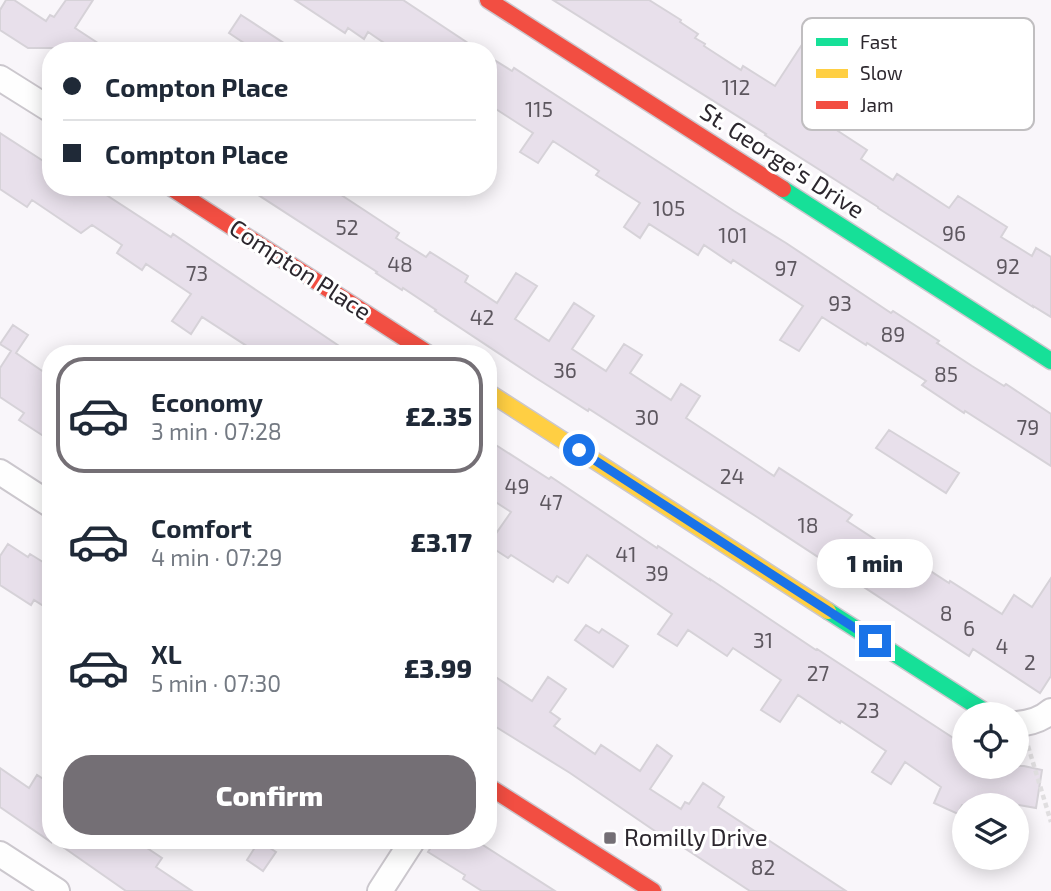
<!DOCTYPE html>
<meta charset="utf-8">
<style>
body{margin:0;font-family:"Exo 2",sans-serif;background:#f2f2f3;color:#1f2937;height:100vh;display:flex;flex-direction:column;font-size:26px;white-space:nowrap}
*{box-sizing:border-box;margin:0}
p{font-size:23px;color:#747a83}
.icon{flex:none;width:38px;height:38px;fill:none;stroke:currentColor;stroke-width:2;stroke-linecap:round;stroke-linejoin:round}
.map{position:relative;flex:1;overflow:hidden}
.details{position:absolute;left:42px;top:345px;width:455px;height:504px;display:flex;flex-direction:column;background:#fff;border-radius:28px;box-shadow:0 4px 18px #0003}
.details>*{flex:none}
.guide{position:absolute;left:42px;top:42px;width:455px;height:154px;border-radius:28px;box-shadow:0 4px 18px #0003;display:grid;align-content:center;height:154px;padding:0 21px;background:#fff}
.controls{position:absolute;left:952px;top:702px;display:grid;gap:14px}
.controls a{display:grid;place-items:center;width:77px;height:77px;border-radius:50%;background:#fff;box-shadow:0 4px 18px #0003;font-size:35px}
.end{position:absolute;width:32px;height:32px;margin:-16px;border:9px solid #1a73e8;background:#fff;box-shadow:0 0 0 4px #fff}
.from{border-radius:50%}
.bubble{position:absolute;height:49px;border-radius:24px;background:#fff;box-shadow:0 4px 18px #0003;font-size:23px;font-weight:800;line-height:49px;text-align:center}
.guide b{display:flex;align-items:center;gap:24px;height:66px;font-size:26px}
.guide b+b{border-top:2px solid #e0e1e3}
.guide i{width:18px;height:18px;background:#1f2937}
ul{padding:12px 0 0;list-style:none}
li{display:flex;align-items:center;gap:21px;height:116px;margin:0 14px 10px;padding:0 7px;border:4px solid transparent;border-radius:28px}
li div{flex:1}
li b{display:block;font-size:26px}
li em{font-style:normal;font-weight:800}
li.current{border-color:#746f75}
li>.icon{width:63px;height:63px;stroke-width:1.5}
.button{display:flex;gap:14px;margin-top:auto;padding:14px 21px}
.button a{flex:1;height:80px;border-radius:28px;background:#746f75;color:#fff;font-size:28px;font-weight:800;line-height:80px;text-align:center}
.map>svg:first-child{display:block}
.building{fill:#e8e0eb;stroke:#d6d2d8;stroke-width:2}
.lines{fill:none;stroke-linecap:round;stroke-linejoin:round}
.street-casing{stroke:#cbc7cd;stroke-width:28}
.fast-casing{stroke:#cbc7cd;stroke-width:19}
.slow-casing{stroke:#cbc7cd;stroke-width:19}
.jam-casing{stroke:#cbc7cd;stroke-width:19}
.path{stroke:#e0dee0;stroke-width:4.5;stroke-dasharray:5 3.5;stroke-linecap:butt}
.street{stroke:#fefefe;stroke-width:24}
.fast{stroke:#16e098;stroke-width:16}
.slow{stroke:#ffcf43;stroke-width:16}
.jam{stroke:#f24e42;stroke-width:16}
.route{stroke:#1a73e8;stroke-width:9}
.poi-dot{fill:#746f75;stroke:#fff;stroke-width:2.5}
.labels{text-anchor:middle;stroke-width:6;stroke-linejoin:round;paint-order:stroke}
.number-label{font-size:21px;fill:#5d575f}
.street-label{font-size:24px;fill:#2c272e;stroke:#fff}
.poi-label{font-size:24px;fill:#2c272e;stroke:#fff;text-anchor:start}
.key{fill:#fff;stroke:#c0bec0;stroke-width:2}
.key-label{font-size:19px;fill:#2c272e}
</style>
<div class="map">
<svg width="1051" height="891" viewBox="0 0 1051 891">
<rect width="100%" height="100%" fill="#f9f6fa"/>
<!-- building -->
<path class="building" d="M 6,0 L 14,0 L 46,21 L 50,15 L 54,17 L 66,0 L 93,0 L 75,28 L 110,51 L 52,51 L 53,48 L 28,48 L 0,30 L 0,10 Z
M 295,0 L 403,0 L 480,51 L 396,51 L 368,32 L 364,39 L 348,28 L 345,33 Z
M 553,0 L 649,0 L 681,20 L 680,22 L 698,34 L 695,38 L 705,44 L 704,46 L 741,70 L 743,66 L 775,86 L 803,43 L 815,50 L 826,58 L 805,92 L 846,119 L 838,131 L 867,150 L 861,159 L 893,180 L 897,174 L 949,208 L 958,196 L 1007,227 L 1001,237 L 1032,256 L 1036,248 L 1051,257 L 1051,317 L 1033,306 L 1033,307 L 931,242 L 878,208 L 878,207 L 765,135 L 766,134 Z
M 241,15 L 296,51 L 256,51 L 229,33 Z
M 488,56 L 512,71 L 514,68 L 734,211 L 786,243 L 891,313 L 893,311 L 939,341 L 937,343 L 972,366 L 1004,386 L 1006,384 L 1051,414 L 1051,466 L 965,411 L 964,413 L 922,385 L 926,381 L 867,343 L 866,345 L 822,317 L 799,351 L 780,340 L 803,306 L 733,260 L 731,263 L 704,245 L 698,255 L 649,224 L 640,238 L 624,227 L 640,203 L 596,175 L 599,171 L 553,141 L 538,163 L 520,152 L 533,133 L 488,104 Z
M 0,133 L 51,166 L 51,187 L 94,187 L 171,237 L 173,234 L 351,354 L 259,354 L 202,317 L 191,334 L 172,321 L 191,294 L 146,264 L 142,270 L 117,253 L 122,245 L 92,225 L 81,233 L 32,200 L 27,207 L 0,189 Z
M 246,187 L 329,187 L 399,233 L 396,238 L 426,257 L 430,252 L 468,276 L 465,282 L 497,303 L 516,273 L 537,286 L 515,319 L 549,341 L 574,303 L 594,316 L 572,349 L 606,371 L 624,344 L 642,355 L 630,373 L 671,400 L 681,384 L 700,396 L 686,418 L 774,476 L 779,468 L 852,515 L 847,521 L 893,551 L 895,548 L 949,583 L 950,581 L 1002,614 L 1014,595 L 1032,607 L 1051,578 L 1051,676 L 1040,693 L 973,649 L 969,656 L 757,517 L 589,409 L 588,411 L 536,378 L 435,311 L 436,310 L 403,288 L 402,290 L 376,273 L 377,272 Z
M 13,325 L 28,335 L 16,353 L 51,377 L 51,441 L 19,420 L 24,413 L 0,397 L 0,368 L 11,351 L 0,344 Z
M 889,430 L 959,473 L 946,493 L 876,448 Z
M 488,440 L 549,479 L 551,477 L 657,548 L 658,546 L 710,580 L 710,579 L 816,650 L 817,649 L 964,745 L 964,766 L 1024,766 L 1042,770 L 1036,808 L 995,801 L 994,805 L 962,805 L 958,814 L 934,803 L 941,787 L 905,762 L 891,784 L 872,772 L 886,751 L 841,721 L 840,723 L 798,695 L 780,722 L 761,710 L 781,680 L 733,648 L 727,656 L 688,630 L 677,646 L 658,634 L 672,614 L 587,555 L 568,583 L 557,576 L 553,582 L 511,555 L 508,558 L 488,545 L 511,512 L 491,499 L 496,492 L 488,487 Z
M 8,544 L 28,557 L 30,554 L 51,567 L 51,611 L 34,600 L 31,605 L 0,585 L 0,556 Z
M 586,625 L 599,633 L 602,629 L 628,646 L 613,667 L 575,640 Z
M 488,672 L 532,701 L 548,677 L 566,689 L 550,712 L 560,719 L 554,726 L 595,754 L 601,745 L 640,771 L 657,745 L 672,756 L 650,789 L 681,809 L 685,802 L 689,804 L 703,783 L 724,797 L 718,807 L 846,891 L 750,891 L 675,842 L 674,844 L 570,773 L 488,722 Z
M 0,768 L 29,788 L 37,775 L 51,784 L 51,842 L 0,807 Z
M 53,840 L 135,840 L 162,858 L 156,867 L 192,891 L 126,891 Z
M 436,840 L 475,840 L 555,891 L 482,891 L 463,879 L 465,875 L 428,852 Z
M 259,841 L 276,852 L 263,871 L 247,860 Z"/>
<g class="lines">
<!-- street casing -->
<g class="street-casing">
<path id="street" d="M 0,78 L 51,110
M 0,472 L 51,505
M 1017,724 C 1030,723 1041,720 1051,711
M 0,854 L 57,891
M 380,891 L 413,840"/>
</g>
<!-- fast casing -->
<g class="fast-casing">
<path id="fast" d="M 783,189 L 1051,361
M 828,611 L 989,714"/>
</g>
<!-- slow casing -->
<g class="slow-casing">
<path id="slow" d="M 488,392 L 828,611"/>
</g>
<!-- jam casing -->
<g class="jam-casing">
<path id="jam" d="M 488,0 L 783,189
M 170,187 L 429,354
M 488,786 L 653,891"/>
</g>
<!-- path -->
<path class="path" d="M 1028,746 L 1051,822"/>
<!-- street -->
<use href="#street" class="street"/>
<!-- fast -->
<use href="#fast" class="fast"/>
<!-- slow -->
<use href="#slow" class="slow"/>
<!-- jam -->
<use href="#jam" class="jam"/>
</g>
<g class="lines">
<!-- route -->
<path class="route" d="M 579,450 L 875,641"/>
</g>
<!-- markers -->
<rect class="poi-dot" x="603" y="831" width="14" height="14" rx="3.5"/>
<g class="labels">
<!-- number labels -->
<g class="number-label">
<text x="736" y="95">112</text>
<text x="539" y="117">115</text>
<text x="669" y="216">105</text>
<text x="347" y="235">52</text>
<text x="954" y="241">96</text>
<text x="733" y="243">101</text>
<text x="400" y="272">48</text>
<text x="1008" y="274">92</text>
<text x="786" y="276">97</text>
<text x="197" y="281">73</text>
<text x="840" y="311">93</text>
<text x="482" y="325">42</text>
<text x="893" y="342">89</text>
<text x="565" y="378">36</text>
<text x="946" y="382">85</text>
<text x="647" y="425">30</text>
<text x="1028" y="435">79</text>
<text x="732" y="484">24</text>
<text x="517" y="494">49</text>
<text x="551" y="510">47</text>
<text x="808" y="533">18</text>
<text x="626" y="562">41</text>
<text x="657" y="581">39</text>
<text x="946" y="621">8</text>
<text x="969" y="636">6</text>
<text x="763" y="648">31</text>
<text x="1002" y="654">4</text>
<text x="1030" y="670">2</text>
<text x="818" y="681">27</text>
<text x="868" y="718">23</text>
<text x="763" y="875">82</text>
</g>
<!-- street labels -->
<g class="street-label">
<text transform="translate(782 161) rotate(33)" y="8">St. George's Drive</text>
<text transform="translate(300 270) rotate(33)" y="8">Compton Place</text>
</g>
<!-- poi labels -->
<g class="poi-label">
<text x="624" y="846">Romilly Drive</text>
</g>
</g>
<!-- legend -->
<rect x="802" y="18" width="232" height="112" rx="10" class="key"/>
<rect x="816" y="38" width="32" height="8" fill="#16e098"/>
<rect x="816" y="69" width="32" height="9" fill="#ffcf43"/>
<rect x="816" y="101" width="32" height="8" fill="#f24e42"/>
<g class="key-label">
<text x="860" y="49">Fast</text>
<text x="860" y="80">Slow</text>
<text x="860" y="112">Jam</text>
</g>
</svg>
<div class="controls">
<a><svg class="icon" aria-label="locate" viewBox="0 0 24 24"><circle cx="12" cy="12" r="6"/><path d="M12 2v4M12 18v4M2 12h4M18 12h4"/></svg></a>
<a><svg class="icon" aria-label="layers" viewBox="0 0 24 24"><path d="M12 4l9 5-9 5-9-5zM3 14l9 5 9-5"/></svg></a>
</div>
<i class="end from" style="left:579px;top:450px"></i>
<i class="end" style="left:875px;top:641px"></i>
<div class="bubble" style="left:817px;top:539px;width:116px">1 min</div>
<div class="guide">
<b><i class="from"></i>Compton Place</b>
<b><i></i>Compton Place</b>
</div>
<section class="details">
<ul>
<li class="current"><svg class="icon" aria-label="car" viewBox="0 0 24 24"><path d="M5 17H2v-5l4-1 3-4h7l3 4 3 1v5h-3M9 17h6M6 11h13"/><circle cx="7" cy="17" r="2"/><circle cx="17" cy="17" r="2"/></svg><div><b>Economy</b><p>3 min · 07:28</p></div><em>£2.35</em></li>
<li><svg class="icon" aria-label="car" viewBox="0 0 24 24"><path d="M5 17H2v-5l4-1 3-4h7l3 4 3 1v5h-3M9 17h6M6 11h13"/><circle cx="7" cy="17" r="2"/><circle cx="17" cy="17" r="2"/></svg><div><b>Comfort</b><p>4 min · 07:29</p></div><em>£3.17</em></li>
<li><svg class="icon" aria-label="car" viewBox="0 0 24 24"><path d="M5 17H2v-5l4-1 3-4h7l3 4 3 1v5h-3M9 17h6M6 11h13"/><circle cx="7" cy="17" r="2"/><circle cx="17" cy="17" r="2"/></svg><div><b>XL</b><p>5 min · 07:30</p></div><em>£3.99</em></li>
</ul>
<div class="button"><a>Confirm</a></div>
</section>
</div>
